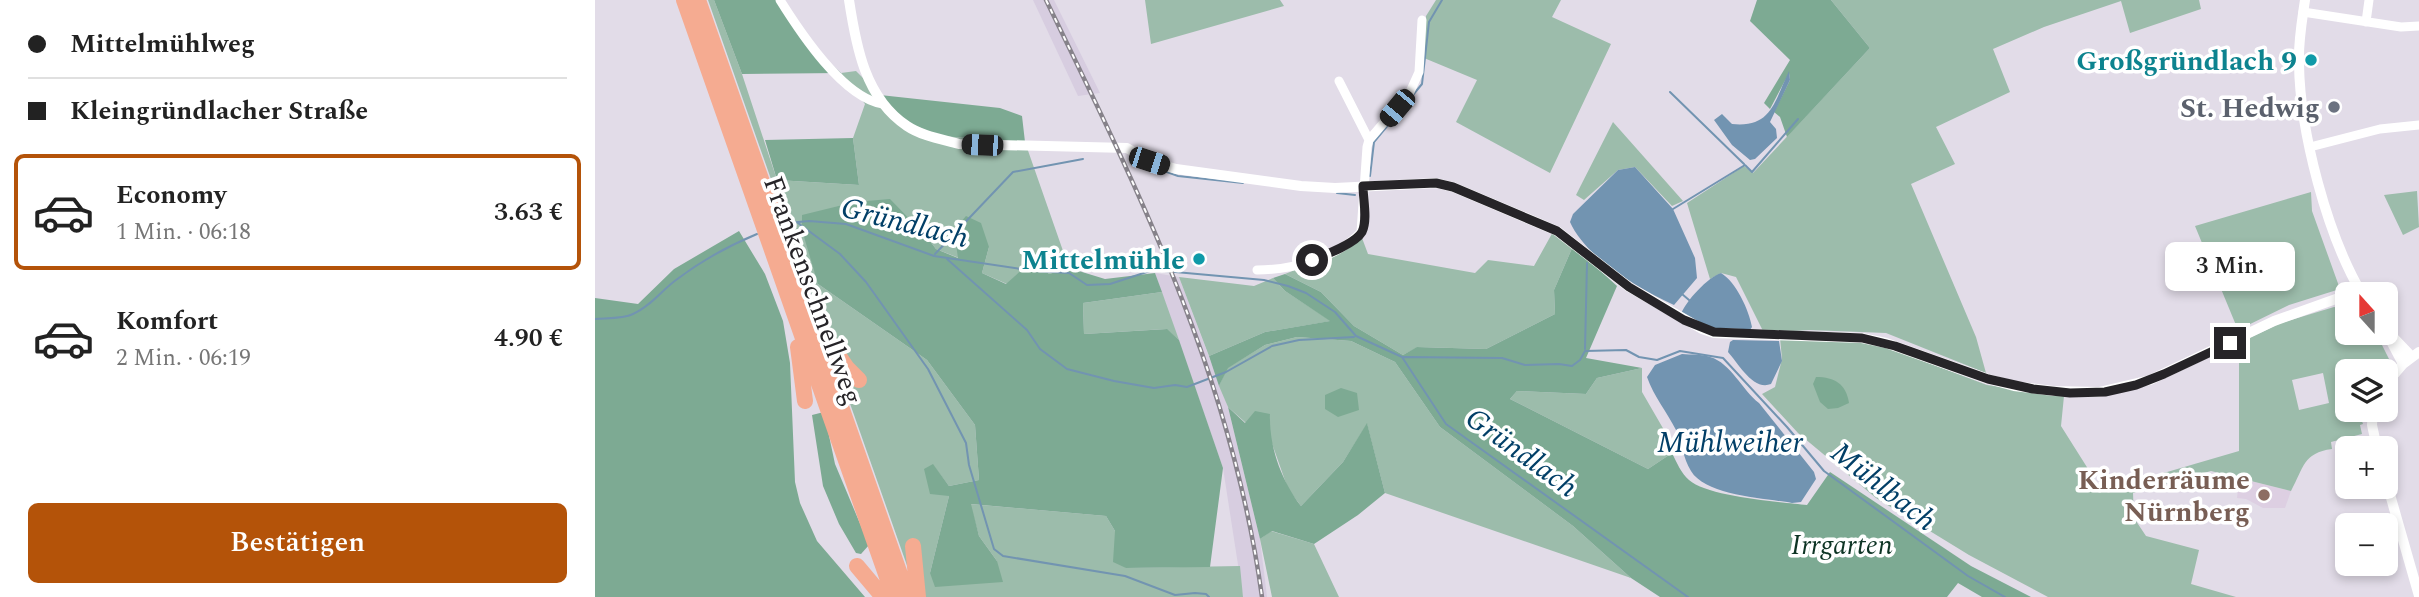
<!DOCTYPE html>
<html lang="de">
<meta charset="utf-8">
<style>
body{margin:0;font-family:Spectral,serif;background:#f6f6f6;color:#222;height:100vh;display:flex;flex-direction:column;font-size:26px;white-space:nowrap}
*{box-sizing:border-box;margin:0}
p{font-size:23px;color:#767676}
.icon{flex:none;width:38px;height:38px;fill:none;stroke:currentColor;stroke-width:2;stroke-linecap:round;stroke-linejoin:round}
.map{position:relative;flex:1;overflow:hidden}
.sheet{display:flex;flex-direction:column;background:#fff;width:595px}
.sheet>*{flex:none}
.hud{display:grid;align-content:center;height:154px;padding:0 28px;background:#fff}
.needle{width:46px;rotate:339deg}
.buttons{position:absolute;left:1740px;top:282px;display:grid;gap:14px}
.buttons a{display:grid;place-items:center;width:63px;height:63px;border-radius:10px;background:#fff;box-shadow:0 4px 10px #0003;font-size:35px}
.end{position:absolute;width:32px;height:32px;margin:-16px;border:9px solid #262428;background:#fff;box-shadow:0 0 0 4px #fff}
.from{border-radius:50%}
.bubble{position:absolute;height:49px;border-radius:10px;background:#fff;box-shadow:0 4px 10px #0003;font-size:23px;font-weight:600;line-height:49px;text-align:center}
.car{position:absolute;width:21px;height:42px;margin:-21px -10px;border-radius:9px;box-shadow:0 0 5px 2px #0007;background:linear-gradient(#222 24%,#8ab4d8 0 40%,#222 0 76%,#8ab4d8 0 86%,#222 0)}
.hud b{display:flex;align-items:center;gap:24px;height:66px;font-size:26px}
.hud b+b{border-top:2px solid #e0e0e0}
.hud i{width:18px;height:18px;background:#222}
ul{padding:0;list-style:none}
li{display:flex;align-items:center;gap:21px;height:116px;margin:0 14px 10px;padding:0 14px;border:4px solid transparent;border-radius:10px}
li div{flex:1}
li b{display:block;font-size:26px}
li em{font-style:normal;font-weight:600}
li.active{border-color:#b45309}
li>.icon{width:63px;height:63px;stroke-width:1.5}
.button{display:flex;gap:14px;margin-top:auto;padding:14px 28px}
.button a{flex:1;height:80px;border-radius:10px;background:#b45309;color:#fff;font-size:28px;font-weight:600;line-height:80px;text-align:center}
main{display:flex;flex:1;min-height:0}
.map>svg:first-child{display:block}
.built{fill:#d7cde0}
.education{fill:#ddcfe2}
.green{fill:#9cbcab;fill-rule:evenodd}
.forest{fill:#7daa93}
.water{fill:#7294b1}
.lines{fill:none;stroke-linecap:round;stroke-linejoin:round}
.stream{stroke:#7294b1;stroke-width:2}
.minor{stroke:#fff;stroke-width:9}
.tertiary{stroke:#fff;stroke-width:10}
.motorway{stroke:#f5ab91;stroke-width:16}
.rail-casing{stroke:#86828a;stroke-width:4.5}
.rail{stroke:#fff;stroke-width:2;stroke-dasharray:5;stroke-linecap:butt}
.route{stroke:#262428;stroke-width:9}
.culture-dot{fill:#0f9aa8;stroke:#fff;stroke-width:2.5}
.worship-dot{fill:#6b7280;stroke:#fff;stroke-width:2.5}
.education-dot{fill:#8d6e63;stroke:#fff;stroke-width:2.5}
.labels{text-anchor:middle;stroke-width:7;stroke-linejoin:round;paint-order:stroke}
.culture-label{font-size:28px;font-weight:bold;fill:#0d838f;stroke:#fff;text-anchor:end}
.worship-label{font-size:28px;font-weight:bold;fill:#5b616d;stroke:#fff;text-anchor:end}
.street-label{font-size:28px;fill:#262428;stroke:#fff}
.education-label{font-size:28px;font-weight:bold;fill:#785e54;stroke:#fff;text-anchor:end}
.park-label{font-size:28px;font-style:italic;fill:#0d3424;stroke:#fff}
.water-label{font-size:30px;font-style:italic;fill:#023f67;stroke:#fff}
</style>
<main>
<section class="sheet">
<div class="hud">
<b><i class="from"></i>Mittelmühlweg</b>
<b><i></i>Kleingründlacher Straße</b>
</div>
<ul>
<li class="active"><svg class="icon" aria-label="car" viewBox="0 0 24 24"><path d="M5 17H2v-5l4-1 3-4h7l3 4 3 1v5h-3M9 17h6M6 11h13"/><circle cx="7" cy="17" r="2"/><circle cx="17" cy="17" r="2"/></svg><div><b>Economy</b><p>1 Min. · 06:18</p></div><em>3.63 €</em></li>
<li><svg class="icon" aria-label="car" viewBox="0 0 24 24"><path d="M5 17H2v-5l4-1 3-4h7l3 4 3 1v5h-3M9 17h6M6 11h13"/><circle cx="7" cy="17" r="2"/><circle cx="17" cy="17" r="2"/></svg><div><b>Komfort</b><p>2 Min. · 06:19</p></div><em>4.90 €</em></li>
</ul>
<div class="button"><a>Bestätigen</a></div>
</section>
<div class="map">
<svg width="1824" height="597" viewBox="0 0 1824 597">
<rect width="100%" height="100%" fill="#e2dce8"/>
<!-- built -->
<path class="built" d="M 438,0 L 459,0 L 505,93 L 483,96 Z
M 560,273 L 584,277 L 633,407 L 665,539 L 672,597 L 648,597 L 628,468 Z"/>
<!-- education -->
<path class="education" d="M 1644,478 L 1696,491 L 1690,508 L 1668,508 L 1651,499 L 1642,498 Z"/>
<!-- green -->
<path class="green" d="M 113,0 L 119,0 L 147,74 L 182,180 L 264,185 L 258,138 L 270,104 L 246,73 L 261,71 L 285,95 L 345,136 L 430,142 L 474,268 L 454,274 L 439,259 L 412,284 L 387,273 L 394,247 L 364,258 L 341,249 L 332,237 L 223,284 L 332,360 L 380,425 L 384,480 L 354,486 L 338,465 L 354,496 L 335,573 L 402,561 L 384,536 L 375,504 L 511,516 L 520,531 L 531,568 L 645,566 L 648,597 L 328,597 L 315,574 Z
M 550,0 L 685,0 L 689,6 L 556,44 Z
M 841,0 L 966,0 L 957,17 L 1016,44 L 955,173 L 861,122 L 882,80 L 829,58 L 831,16 Z
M 1236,0 L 1604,0 L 1606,9 L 1535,33 L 1526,1 L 1449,27 L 1398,49 L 1415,92 L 1341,127 L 1360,164 L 1316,184 L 1381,337 L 1391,373 L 1291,333 L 1214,330 L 1169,333 L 1141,277 L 1126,273 L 1115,279 L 1092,203 L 1149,166 L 1158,173 L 1275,48 Z
M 1018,122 L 1088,201 L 1077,206 L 1040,167 L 1023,170 L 989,200 L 981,195 Z
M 1822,191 L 1824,227 L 1808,235 L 1789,195 Z
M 1716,192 L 1717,211 L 1745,289 L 1694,305 L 1643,330 L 1600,226 Z
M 959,230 L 978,246 L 959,290 L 960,314 L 891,349 L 823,347 L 808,355 L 759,326 L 726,292 L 690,274 L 737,255 L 767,238 L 773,254 L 880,273 L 893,260 L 939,266 Z
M 584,277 L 659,286 L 678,278 L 690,291 L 736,321 L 670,332 L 614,356 Z
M 567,292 L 584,340 L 571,329 L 489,334 L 488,303 Z
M 1739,307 L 1752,309 L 1752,332 L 1781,333 L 1798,367 L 1796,370 L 1791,367 L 1788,371 L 1768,371 L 1765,370 L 1764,365 L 1751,367 L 1752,371 L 1741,374 L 1744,387 L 1752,385 L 1752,410 L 1763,410 L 1768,424 L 1765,425 L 1767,434 L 1736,442 L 1737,449 C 1708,453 1709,467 1696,491 L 1616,471 L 1538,493 L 1539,518 L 1551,536 L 1604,550 L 1596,584 L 1641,597 L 1453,597 L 1374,555 L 1281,498 L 1203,433 L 1167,394 L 1180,387 L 1187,359 L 1185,338 L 1280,343 L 1392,385 L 1469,396 L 1466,426 L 1507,491 L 1644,451 L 1644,343 L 1686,323 ZM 1728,373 L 1734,403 L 1704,410 L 1697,380 Z
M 702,337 L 756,341 L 800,362 L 845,427 L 978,526 L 1036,578 L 790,493 L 772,424 L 748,462 L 706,506 L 693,489 L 674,435 L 675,414 L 651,423 L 633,407 L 624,386 L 632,368 L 670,345 Z
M 1047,368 L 1047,392 L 1069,430 L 1077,453 L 1053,469 L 915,399 L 922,391 L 991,394 L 1002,378 Z
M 676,531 L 719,544 L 744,597 L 677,597 L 665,539 Z"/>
<!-- forest -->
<path class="forest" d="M 119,0 L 184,0 L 214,44 L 246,73 L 147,74 Z
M 1162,0 L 1236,0 L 1275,48 L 1192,137 L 1185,117 L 1179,112 L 1195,80 L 1194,73 L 1175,109 L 1169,103 L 1195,60 L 1155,21 Z
M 285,95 L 405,108 L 427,116 L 430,142 L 345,136 L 312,122 Z
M 258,138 L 264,185 L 182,180 L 170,140 Z
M 295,199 L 332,237 L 341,249 L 363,258 L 359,230 L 371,216 L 386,223 L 394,247 L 387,273 L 411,284 L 439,259 L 454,274 L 474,268 L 510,279 L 560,273 L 567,292 L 488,303 L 489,334 L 572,329 L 584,340 L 628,468 L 615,567 L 531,568 L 518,562 L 520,531 L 511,516 L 376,504 L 384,536 L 402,561 L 408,582 L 340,587 L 335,573 L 354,496 L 335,494 L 329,469 L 338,464 L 354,486 L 384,480 L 380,425 L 332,360 L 223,284 L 207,230 L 207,215 L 260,202 Z
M 144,231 L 170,274 L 188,321 L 195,363 L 200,482 L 205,503 L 222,541 L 270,597 L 0,597 L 0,298 L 43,304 L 79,269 Z
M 978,246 L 1022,286 L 991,358 L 1047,368 L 1002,378 L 991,394 L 922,391 L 915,399 L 1053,469 L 1077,453 C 1082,463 1086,473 1094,480 C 1113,497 1186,502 1212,505 L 1235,472 L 1376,566 L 1436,597 L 1387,597 L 1363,583 L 1352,597 L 1065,597 L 1036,578 L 978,526 L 845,427 L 800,362 L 756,341 L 702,337 L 670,345 L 633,368 L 624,386 L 614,356 L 670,332 L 735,321 L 690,291 L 678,278 L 690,274 L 726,292 L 759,326 L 808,355 L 822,347 L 891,349 L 960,314 L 959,290 Z
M 1221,377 C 1240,377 1251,384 1254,403 L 1243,408 L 1233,409 L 1225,402 L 1218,384 Z
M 746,388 L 762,393 L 764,410 L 743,417 L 730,409 L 730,395 Z
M 633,407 L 650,423 L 660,411 L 675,414 C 674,446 686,480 706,506 L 748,462 L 772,423 L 790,493 L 763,515 L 719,544 L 677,531 L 665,539 Z
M 229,412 L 240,464 L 274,545 L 266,554 L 261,553 L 244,524 L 228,486 L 217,415 Z"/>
<!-- water -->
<path class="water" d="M 1194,71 L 1195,80 L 1175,122 L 1181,129 L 1182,138 L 1160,159 L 1155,160 L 1137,145 L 1119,120 L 1127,114 L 1137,124 C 1177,128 1179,102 1194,71 Z
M 1040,167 L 1078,209 L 1100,258 L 1102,278 L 1079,305 C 1044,289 991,258 975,222 L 978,214 L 1023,170 Z
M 1126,273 C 1141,282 1154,310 1157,327 L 1155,330 L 1116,329 L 1086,314 C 1091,301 1113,277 1126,273 Z
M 1138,340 L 1184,341 L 1187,361 L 1176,384 C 1158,391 1144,364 1133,352 L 1135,342 Z
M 1087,354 C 1096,355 1107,354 1115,357 C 1136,363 1147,390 1164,403 L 1219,472 L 1221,479 L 1206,502 L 1197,503 C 1170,498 1111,496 1096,471 C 1088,458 1087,443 1081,430 C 1072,412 1059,397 1052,377 L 1060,365 Z"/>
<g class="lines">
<!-- stream -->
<path class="stream" d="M 1075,92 L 1149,164
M 561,168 L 583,176 L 648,183
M 775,176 L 779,142 L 827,84 L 834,22 L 847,0
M 742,193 L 760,195
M 1078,209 L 1150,165 L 1157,172 L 1203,119
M 193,223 L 214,221 L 251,224 L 339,256 L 439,271 L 474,273 L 492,285 L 515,284 L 558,270 L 669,280 L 693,286 L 711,293 L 740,312 L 761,336 L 807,357 L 851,424 L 1093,597
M 203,223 L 245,254 L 271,282 L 333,369 L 371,443 L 374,465 L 399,549 L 408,556 L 530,576 L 580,595 L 600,593 L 611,594 L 614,597
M 340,254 L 418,172 L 488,159
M 352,259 L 432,330 L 445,349 L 472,369 L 519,381 L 559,388 L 580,385 L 592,387 L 631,372 L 677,346 L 704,340 L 759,337
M 1087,294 L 1094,300
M 0,319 C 12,318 28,319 38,314 C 56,306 66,291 81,280 C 106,261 133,246 162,234
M 990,349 L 992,263
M 808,357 L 907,358 L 930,365 L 964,364 L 977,366 L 985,360 L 990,351 L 1031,350 L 1044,357 L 1062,360 L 1085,351 L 1128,358 L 1192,427 L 1229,471 L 1373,576 L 1410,597"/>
<!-- minor -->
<path class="minor" d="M 185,0 C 205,32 248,98 288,104
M 1708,12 L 1806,27 L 1824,26
M 1771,22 L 1774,0
M 744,81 L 774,140
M 1715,147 L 1785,129 L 1824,125
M 662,270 C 697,270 742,258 766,232 L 772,147 L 774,140 L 815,92 L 824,72 L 827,20"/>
<!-- tertiary -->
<path class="tertiary" d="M 254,0 C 261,46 270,98 312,126 C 327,136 346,139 364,144 L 532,148 L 554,161 L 581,169 L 706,186 L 740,188 L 841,183 L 858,187 L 962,231 L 1034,287 L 1107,329 L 1119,333 L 1267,338 L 1291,343 L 1393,379 L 1419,386 L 1458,391 L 1504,392 L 1555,380 L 1679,321 L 1752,295
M 1710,0 C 1707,21 1703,42 1704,64 C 1705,132 1732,235 1767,294
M 1790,330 L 1808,364
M 1794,333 L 1817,357
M 1790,385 L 1808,364 L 1824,352
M 1778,410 L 1777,425 L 1782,448
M 1790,477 L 1824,596"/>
<!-- motorway -->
<path class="motorway" d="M 89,0 L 299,597
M 103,0 L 313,597
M 226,330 L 252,368 L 264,380
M 203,347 L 210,401
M 318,546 L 323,597
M 262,566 L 288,597"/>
<!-- rail casing -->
<g class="rail-casing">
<path id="rail" d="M 451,0 C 546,196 637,378 667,597"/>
</g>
<!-- rail -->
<use href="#rail" class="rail"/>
</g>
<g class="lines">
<!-- route -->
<path class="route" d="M 717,260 C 730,255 760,244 767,232 C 773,220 768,199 768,186 L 841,183 L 858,187 L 962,231 L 1034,287 L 1089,320 L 1119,332 L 1267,338 L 1300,346 L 1393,379 L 1438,389 L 1475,393 L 1510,392 L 1541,385 L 1569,374 L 1635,343"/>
</g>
<!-- markers -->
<g class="culture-dot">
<circle cx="1716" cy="60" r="7"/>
<circle cx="604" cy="259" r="7"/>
</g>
<circle class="worship-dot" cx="1739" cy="107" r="7"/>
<circle class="education-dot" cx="1669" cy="495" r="7"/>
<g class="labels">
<!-- culture labels -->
<g class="culture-label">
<text x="1702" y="70">Großgründlach 9</text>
<text x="590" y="269">Mittelmühle</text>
</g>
<!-- worship labels -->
<g class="worship-label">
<text x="1725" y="117">St. Hedwig</text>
</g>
<!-- street labels -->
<g class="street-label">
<text transform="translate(219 290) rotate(70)" y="10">Frankenschnellweg</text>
</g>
<!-- education labels -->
<g class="education-label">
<text x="1655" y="489">Kinderräume<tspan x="1655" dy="32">Nürnberg</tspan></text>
</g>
<!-- park labels -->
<g class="park-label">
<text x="1247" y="554">Irrgarten</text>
</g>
<!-- water labels -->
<g class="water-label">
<text transform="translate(310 222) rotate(14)" y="10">Gründlach</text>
<text x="1135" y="452">Mühlweiher</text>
<text transform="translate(927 452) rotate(36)" y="10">Gründlach</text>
<text transform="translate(1289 486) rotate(38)" y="10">Mühlbach</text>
</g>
</g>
</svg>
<div class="buttons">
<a><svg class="needle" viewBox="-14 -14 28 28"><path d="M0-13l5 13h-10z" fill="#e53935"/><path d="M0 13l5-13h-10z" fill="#767676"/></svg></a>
<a><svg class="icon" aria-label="layers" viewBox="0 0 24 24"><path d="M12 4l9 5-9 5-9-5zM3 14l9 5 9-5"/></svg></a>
<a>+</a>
<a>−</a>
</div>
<i class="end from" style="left:717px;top:260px"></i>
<i class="end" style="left:1635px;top:343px"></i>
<div class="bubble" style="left:1570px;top:242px;width:130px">3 Min.</div>
<i class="car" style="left:802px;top:108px;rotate:220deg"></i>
<i class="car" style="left:387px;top:145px;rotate:272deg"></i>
<i class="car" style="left:554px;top:161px;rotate:108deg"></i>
</div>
</main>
